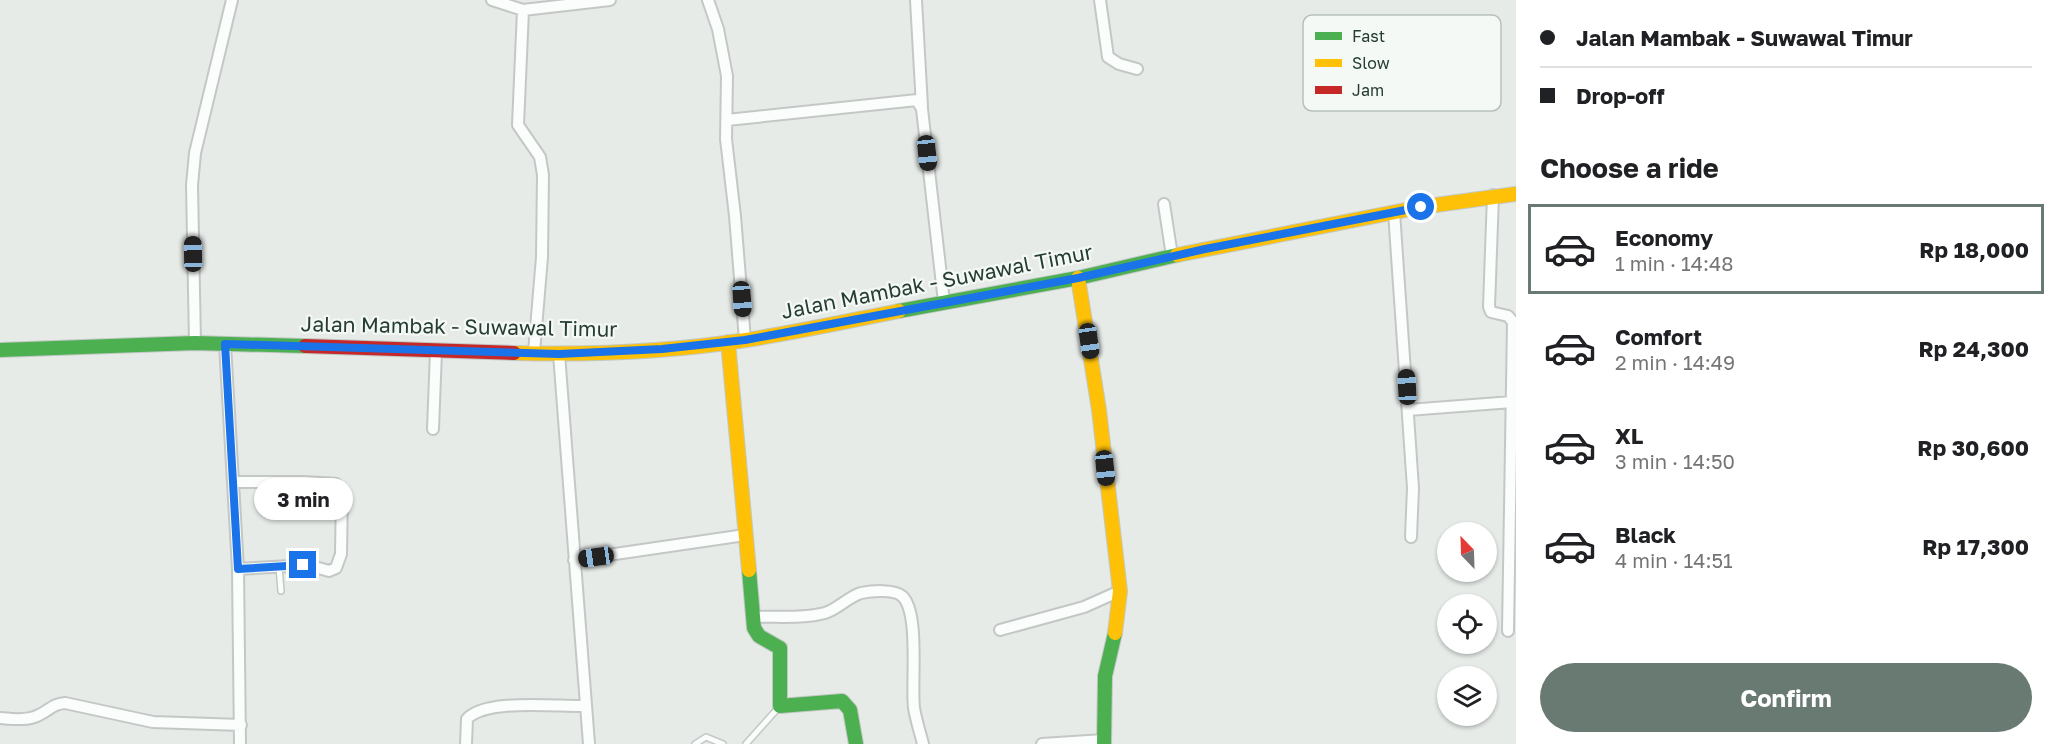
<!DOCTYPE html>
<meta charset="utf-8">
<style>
body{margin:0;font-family:"Golos Text",sans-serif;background:#f2f2f2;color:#202124;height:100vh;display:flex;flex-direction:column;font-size:22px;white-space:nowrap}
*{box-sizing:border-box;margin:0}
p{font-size:20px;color:#757577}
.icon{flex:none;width:33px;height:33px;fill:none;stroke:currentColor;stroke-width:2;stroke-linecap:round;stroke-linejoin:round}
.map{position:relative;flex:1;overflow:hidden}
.drawer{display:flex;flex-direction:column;background:#fff;width:540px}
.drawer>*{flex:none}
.hud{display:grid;align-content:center;height:132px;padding:0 24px;background:#fff}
.needle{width:39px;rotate:337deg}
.fabs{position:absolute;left:1437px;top:522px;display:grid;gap:12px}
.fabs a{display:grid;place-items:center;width:60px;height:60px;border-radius:50%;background:#fff;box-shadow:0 2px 4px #0004;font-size:30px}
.end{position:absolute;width:27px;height:27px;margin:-14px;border:8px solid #1a73e8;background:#fff;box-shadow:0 0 0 3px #fff}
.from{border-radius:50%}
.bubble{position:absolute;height:42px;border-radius:21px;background:#fff;box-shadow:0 2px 4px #0004;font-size:20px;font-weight:700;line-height:42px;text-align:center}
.car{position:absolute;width:18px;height:36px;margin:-18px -9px;border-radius:8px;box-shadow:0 0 4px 2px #0007;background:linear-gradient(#222 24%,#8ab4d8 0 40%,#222 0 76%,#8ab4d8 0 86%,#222 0)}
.hud b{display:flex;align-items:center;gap:21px;height:57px;font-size:22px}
.hud b+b{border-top:2px solid #e0e0e0}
.hud i{width:15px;height:15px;background:#202124}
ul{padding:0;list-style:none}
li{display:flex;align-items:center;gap:18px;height:90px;margin:0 12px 9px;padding:0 12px;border:3px solid transparent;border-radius:0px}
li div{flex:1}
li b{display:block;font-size:22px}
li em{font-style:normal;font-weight:700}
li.selected{border-color:#697a73}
li>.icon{width:54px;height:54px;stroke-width:1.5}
h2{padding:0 24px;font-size:27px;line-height:72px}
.primary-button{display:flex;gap:12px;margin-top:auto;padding:12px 24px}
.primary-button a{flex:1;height:69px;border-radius:36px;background:#697a73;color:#fff;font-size:24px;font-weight:700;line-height:69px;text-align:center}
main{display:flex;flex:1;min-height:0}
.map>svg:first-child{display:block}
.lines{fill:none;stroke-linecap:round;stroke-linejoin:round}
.lane-casing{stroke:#c3c8c5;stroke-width:8}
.street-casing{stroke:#c3c8c5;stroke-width:14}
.fast-casing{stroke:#c2c8c5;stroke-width:16}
.slow-casing{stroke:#c2c8c5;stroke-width:16}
.jam-casing{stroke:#c2c8c5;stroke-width:16}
.lane{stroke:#fbfcfc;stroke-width:5}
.street{stroke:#fbfcfc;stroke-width:10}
.fast{stroke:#4caf50;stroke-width:14}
.slow{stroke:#ffc107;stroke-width:14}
.jam{stroke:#c62828;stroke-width:14}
.route{stroke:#1a73e8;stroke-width:8}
.labels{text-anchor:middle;stroke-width:4.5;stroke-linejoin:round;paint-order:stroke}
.street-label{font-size:21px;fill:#253d34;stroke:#f4f9f6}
.key{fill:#f4f9f6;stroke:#b6c1bc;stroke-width:1.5}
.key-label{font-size:16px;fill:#253d34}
</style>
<main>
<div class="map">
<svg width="1516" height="744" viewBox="0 0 1516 744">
<rect width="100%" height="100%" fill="#e6ebe8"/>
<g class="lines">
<!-- lane casing -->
<g class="lane-casing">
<path id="lane" d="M 279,567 L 281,591
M 695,744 L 706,737 L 723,744
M 746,744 L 779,707"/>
</g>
<!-- street casing -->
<g class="street-casing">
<path id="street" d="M 492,0 L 523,10 L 518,125 L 540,157 L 543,175 L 542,257 L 534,352
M 708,0 L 718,29 L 727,76 L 726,139 L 735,216 L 745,340
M 916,0 L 922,107
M 1100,0 L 1108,57 L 1119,64 L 1137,69
M 523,10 L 610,0
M 727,120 L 917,100 L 922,109 L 944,302
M 1493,195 L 1489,307 L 1491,312 L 1508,316 L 1513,322 L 1508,631
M 1164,204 L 1172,256
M 1394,212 L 1413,488 L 1411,537
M 195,343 L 192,185 L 195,153 L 232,0
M 225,344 L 238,569 L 240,744
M 559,354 L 589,744
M 1408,410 L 1512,402
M 433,429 L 436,351
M 234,482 L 304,482 L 336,484 L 342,491 L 341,554 L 336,568 L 329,571 L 308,565 L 238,569
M 574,560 L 745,535
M 752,617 C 775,616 803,619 825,613 C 838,609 848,597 861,593 C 871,591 894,589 902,596 C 920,612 911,683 914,708 C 916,720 920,732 923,744
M 1000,630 L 1084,607 L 1120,591
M 0,718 C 12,719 28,721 39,715 C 50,710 52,704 65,703 L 153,722 L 241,725
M 466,744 L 467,719 C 486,698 558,707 586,706
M 1042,744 L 1104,740"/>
</g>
<!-- fast casing -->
<g class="fast-casing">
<path id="fast" d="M 899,311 L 1078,278 L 1177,255
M 0,350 L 195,343 L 305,346
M 749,570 L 754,628 L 759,636 L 780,648 L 780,706 L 842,701 L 850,710 L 856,744
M 1104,744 L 1105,676 L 1115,633"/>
</g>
<!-- slow casing -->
<g class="slow-casing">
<path id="slow" d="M 1177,255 L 1421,207 L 1516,194
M 1078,278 L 1099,410 L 1120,591 L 1115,633
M 728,342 L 749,570
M 514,353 C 591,355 670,352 746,340 C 797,332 848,321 899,311"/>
</g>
<!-- jam casing -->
<g class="jam-casing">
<path id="jam" d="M 305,346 L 514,353"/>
</g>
<!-- lane -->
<use href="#lane" class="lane"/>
<!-- street -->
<use href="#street" class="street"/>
<!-- fast -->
<use href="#fast" class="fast"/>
<!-- slow -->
<use href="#slow" class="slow"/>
<!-- jam -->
<use href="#jam" class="jam"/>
</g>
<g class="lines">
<!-- route -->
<path class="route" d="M 303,565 L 238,569 L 225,344 L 559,354 L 662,349 L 745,340 L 1078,278 L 1205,249 L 1421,207"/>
</g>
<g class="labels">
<!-- street labels -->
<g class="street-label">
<text transform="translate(937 282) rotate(-11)" y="7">Jalan Mambak - Suwawal Timur</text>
<text transform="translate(459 327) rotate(1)" y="7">Jalan Mambak - Suwawal Timur</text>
</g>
</g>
<!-- legend -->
<rect x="1303" y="15" width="198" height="96" rx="9" class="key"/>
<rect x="1315" y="32" width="27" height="8" fill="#4caf50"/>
<rect x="1315" y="59" width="27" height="8" fill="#ffc107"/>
<rect x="1315" y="86" width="27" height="8" fill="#c62828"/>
<g class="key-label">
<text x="1352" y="42">Fast</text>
<text x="1352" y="69">Slow</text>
<text x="1352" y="96">Jam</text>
</g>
</svg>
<div class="fabs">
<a><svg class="needle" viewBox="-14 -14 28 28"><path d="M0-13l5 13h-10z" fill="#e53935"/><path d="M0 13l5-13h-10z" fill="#757577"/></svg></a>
<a><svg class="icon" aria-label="locate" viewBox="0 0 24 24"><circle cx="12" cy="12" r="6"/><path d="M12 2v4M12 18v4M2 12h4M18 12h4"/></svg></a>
<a><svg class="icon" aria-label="layers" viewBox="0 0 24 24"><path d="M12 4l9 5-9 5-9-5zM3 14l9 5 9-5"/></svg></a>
</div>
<i class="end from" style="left:1421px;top:207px"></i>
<i class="end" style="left:303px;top:565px"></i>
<div class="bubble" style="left:254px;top:478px;width:99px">3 min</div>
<i class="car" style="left:927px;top:153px;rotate:174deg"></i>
<i class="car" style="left:193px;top:254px;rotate:359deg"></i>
<i class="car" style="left:742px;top:299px;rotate:176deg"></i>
<i class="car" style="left:1089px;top:341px;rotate:172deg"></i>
<i class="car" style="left:1407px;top:387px;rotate:357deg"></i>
<i class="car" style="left:1105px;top:468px;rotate:174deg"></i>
<i class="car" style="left:596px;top:557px;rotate:262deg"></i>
</div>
<section class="drawer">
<div class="hud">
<b><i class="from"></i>Jalan Mambak - Suwawal Timur</b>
<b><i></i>Drop-off</b>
</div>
<h2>Choose a ride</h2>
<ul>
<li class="selected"><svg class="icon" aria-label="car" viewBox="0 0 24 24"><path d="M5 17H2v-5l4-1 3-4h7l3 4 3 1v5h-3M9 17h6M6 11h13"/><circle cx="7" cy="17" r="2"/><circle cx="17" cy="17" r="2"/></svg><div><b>Economy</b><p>1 min · 14:48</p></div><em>Rp 18,000</em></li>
<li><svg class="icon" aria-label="car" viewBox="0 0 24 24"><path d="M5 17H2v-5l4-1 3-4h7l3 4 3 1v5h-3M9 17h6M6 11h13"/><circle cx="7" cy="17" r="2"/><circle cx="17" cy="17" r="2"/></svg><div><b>Comfort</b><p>2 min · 14:49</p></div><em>Rp 24,300</em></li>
<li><svg class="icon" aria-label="car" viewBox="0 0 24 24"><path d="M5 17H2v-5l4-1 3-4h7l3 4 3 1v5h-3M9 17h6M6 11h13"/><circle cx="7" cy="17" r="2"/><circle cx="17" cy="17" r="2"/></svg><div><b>XL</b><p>3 min · 14:50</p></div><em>Rp 30,600</em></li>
<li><svg class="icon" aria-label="car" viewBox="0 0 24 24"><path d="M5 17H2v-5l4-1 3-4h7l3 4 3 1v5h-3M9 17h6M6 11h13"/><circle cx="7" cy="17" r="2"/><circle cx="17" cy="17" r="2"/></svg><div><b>Black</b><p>4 min · 14:51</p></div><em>Rp 17,300</em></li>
</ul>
<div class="primary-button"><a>Confirm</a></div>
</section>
</main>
